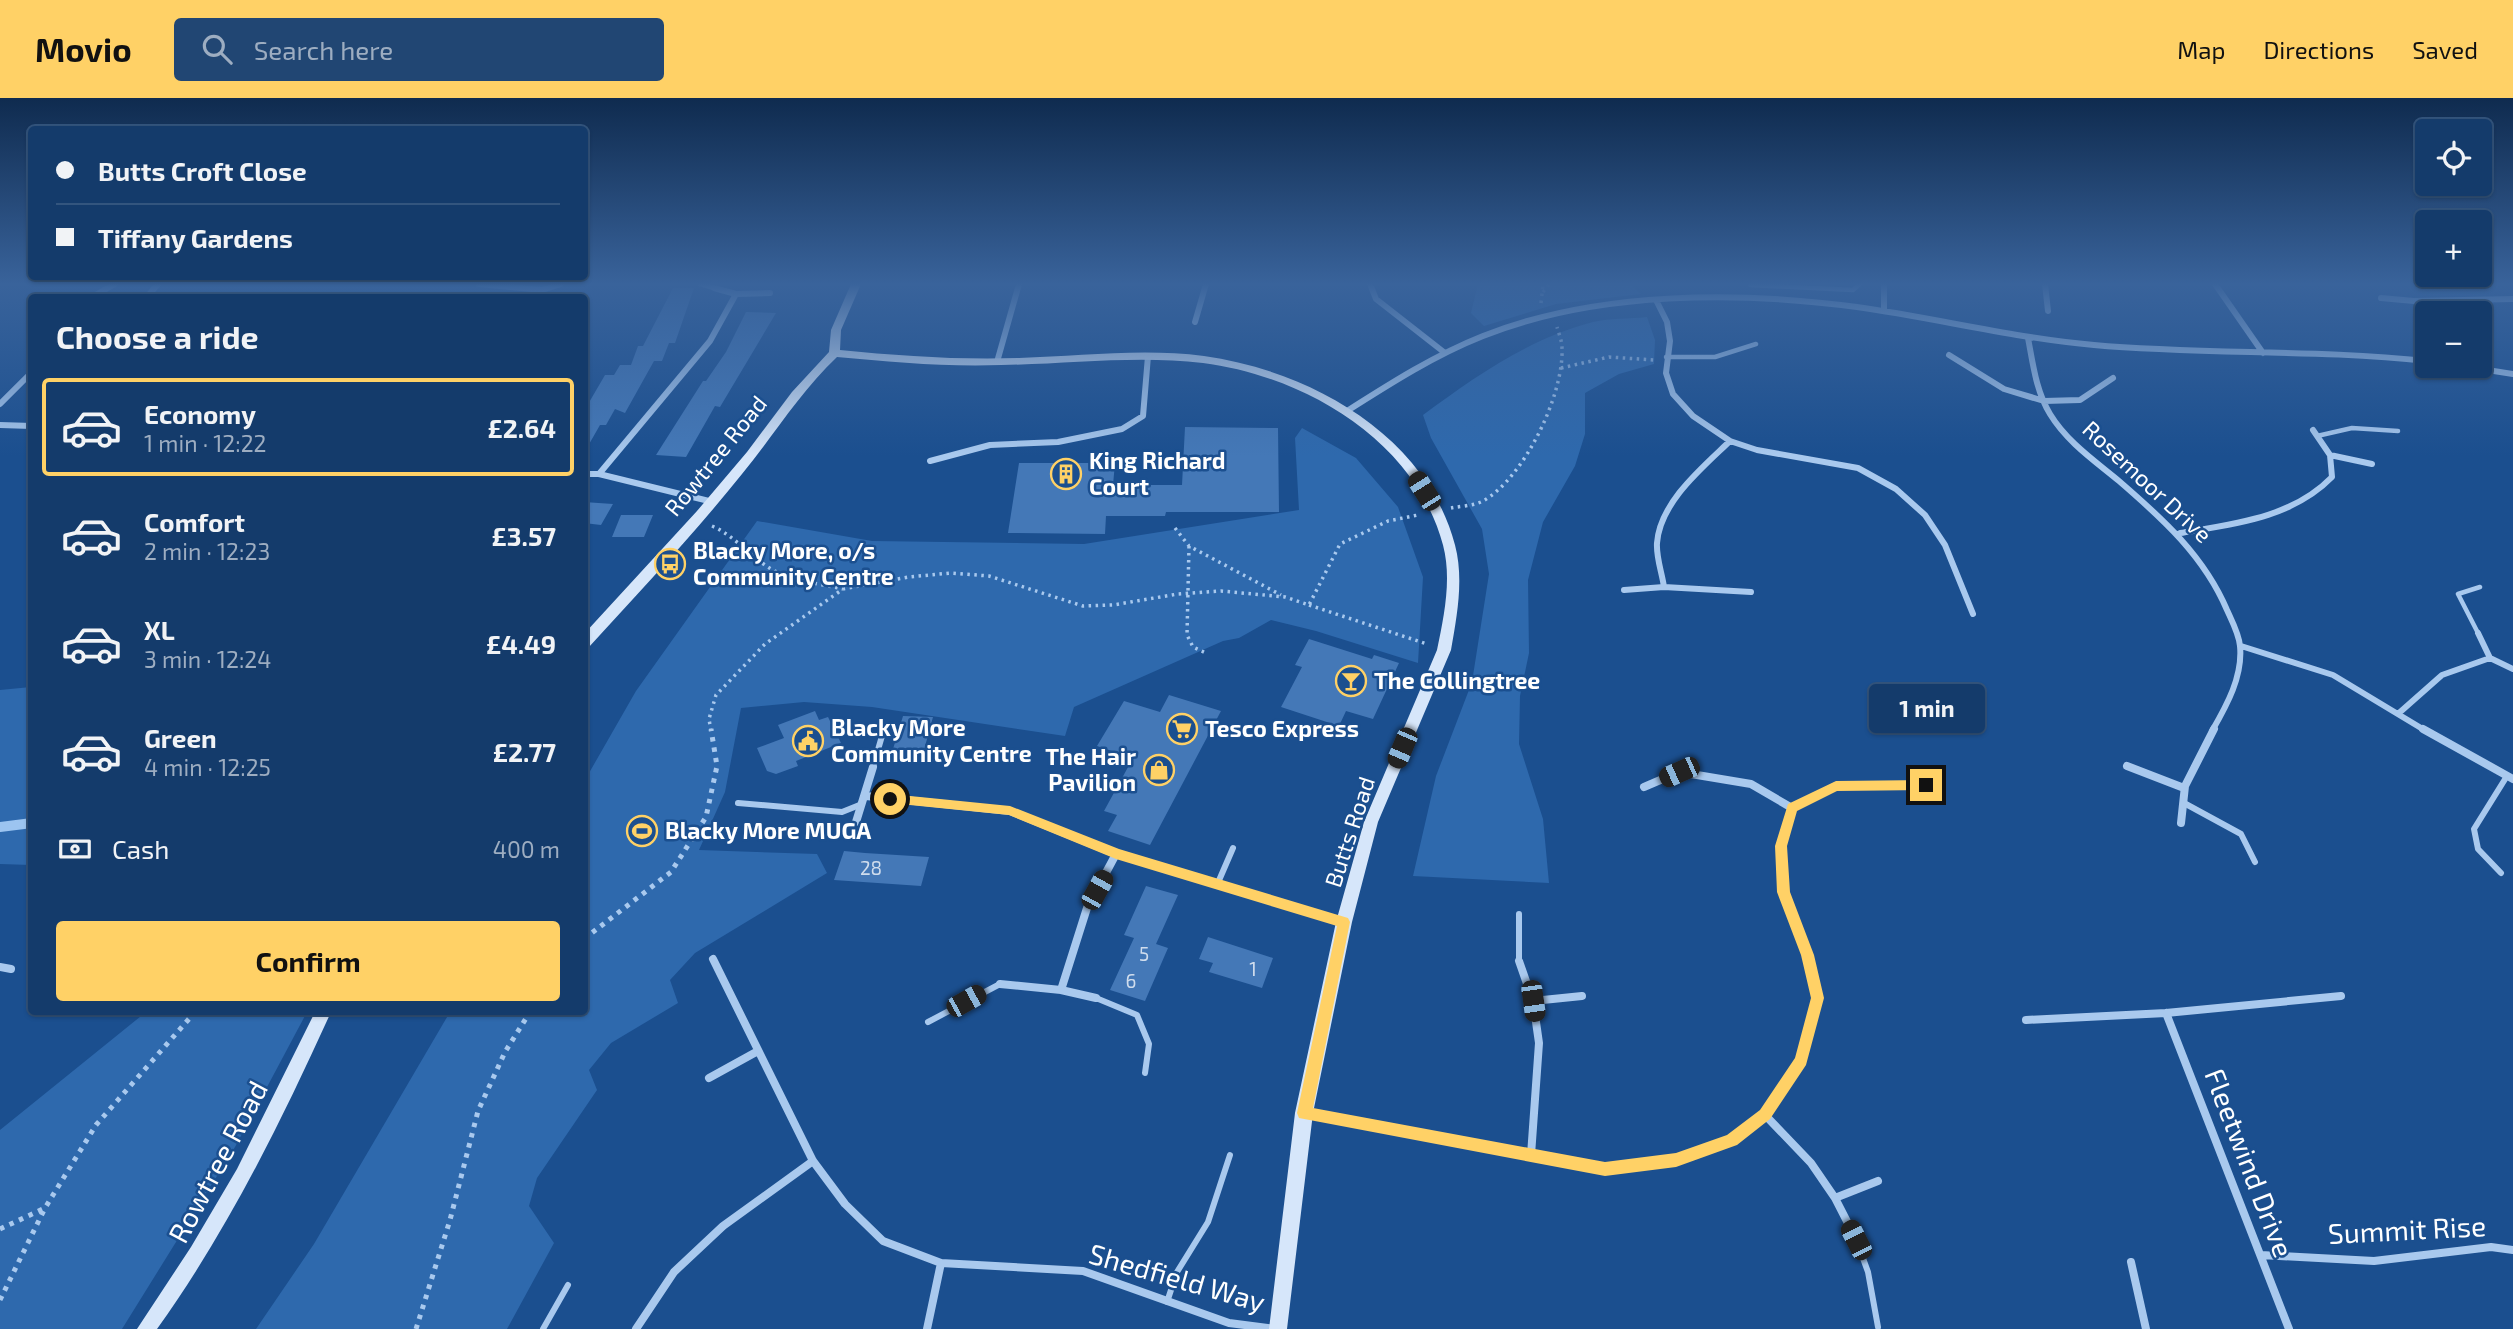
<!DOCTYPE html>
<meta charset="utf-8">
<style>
body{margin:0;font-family:"Exo 2",sans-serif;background:#214673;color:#f1f3f6;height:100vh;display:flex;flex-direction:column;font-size:26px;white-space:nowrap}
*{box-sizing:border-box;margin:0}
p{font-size:23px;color:#9dadc1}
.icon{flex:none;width:38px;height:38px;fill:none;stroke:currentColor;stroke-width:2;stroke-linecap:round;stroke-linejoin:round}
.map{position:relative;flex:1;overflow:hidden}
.panel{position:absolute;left:28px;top:196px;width:560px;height:721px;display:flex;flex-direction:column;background:#143b6b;border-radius:7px;box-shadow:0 2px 5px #0004,0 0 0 2px #33557e}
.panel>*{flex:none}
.banner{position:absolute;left:28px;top:28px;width:560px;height:154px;border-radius:7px;box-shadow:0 2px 5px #0004,0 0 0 2px #33557e;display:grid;align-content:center;height:154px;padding:0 28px;background:#143b6b}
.controls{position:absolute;left:2415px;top:21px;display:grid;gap:14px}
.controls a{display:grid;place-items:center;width:77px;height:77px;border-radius:7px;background:#143b6b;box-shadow:0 2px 5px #0004,0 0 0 2px #33557e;font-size:35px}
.end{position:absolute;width:32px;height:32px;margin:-16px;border:9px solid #ffd166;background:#111;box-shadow:0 0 0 4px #111}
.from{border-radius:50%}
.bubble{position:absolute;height:49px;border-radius:7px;background:#143b6b;box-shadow:0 2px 5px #0004,0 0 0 2px #33557e;font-size:23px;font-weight:700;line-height:49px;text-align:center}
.car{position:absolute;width:21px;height:42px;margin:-21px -10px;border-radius:9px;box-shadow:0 0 5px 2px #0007;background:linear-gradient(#222 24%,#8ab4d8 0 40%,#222 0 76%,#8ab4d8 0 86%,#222 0)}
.banner b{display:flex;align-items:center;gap:24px;height:66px;font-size:26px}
.banner b+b{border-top:2px solid #33557e}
.banner i{width:18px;height:18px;background:#f1f3f6}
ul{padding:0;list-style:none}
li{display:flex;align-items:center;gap:21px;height:98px;margin:0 14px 10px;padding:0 14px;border:4px solid transparent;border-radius:7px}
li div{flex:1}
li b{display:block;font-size:26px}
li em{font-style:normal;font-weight:700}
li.active{border-color:#ffd166}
li>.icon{width:63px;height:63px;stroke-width:1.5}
h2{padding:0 28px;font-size:32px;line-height:84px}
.pay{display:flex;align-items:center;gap:18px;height:77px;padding:0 28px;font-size:26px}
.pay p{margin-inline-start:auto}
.primary-button{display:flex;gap:14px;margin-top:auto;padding:14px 28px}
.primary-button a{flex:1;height:80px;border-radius:7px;background:#ffd166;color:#111;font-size:28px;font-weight:700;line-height:80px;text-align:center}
header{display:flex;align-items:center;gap:42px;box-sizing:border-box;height:98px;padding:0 35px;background:#ffd166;color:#111}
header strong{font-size:33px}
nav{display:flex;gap:38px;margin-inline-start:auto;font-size:24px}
.search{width:490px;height:63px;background:#214673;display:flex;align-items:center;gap:18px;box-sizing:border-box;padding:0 24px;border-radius:7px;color:#9dadc1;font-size:26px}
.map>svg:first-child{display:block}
.green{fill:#2e69ad}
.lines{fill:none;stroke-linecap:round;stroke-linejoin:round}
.stream{stroke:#9cc4f0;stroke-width:10}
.building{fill:#4478b7}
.path-far1{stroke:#a9c9ee;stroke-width:3.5;stroke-dasharray:2.5 4.5;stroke-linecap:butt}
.path{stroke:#a9c9ee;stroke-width:5;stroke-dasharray:4.5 6;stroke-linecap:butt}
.lane-far1{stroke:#a9c9ee;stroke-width:4.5}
.lane{stroke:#a9c9ee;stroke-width:6}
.street-far1{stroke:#a9c9ee;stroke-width:6}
.street{stroke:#a9c9ee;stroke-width:8}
.secondary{fill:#d6e6fa;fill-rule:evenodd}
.route{fill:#ffd166}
.labels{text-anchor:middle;stroke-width:5;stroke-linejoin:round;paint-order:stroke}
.number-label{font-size:19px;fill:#d0dded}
.street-label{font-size:23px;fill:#fff;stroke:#1b4f8f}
.poi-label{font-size:23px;font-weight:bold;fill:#fff;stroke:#1b4f8f;text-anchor:start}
.near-street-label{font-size:28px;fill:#fff;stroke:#1b4f8f}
</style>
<header>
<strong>Movio</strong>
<div class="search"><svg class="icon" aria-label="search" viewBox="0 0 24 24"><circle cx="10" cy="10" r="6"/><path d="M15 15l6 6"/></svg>Search here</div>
<nav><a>Map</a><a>Directions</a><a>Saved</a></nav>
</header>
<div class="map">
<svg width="2513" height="1231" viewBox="0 0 2513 1231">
<rect width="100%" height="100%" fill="#1b4f8f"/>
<!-- green -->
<path class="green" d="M 1478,186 L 1630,186 L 1641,196 L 1556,206 L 1484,228 L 1471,215 Z
M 1647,219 L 1655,242 L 1654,266 L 1619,276 L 1585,295 L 1585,336 L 1575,368 L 1543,424 L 1528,482 L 1529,555 L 1520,598 L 1519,646 L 1543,721 L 1549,785 L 1413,778 L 1436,678 L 1472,584 L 1489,476 L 1482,431 L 1431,340 L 1423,317 C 1474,279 1530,240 1593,224 C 1610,220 1629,221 1647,219 Z
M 1302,330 L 1356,360 L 1398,409 L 1423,479 L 1418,565 L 1316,533 L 1271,522 L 1239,540 L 1223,543 L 1074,609 L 1065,638 L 872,609 L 804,604 L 741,610 L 725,694 L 699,752 L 817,756 L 827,775 L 695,855 L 670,882 L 678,905 L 611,945 L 589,972 L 597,992 L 537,1080 L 529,1108 L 554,1145 L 507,1231 L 256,1231 L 314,1146 L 450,914 L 584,914 L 585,682 L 636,593 L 757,423 L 872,443 L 1084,446 L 1299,412 L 1295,340 Z
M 31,589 L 31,767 L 0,766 L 0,592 Z
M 146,914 L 307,914 L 235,1049 L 122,1231 L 0,1231 L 0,1032 Z"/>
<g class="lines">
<!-- stream -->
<path class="stream" d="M 0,729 L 32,725"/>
</g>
<!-- building -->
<path class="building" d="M 673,190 L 694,190 L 675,245 L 669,245 L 662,263 L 654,263 L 625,315 L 615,311 L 606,327 L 600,327 L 584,355 L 584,313 L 605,277 L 614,277 L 620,267 L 631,267 L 638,248 L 643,248 Z
M 746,214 L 776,215 L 720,309 L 715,308 L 686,359 L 656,357 L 703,283 L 706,283 L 726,254 Z
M 1185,329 L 1278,330 L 1279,414 L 1166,414 L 1165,418 L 1106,418 L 1105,436 L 1008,435 L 1019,365 L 1115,365 L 1113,387 L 1182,387 Z
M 584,404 L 613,406 L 601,427 L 584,425 Z
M 621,417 L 653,417 L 644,439 L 612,439 Z
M 1309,541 L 1372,561 L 1374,557 L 1399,565 L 1373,621 L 1346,613 L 1339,628 L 1281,609 L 1302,569 L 1295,567 Z
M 1169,597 L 1221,613 L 1150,747 L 1108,733 L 1117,717 L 1104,713 L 1133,660 L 1097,648 L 1124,603 L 1160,614 Z
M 815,613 L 819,622 L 828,619 L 841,645 L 796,663 L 798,668 L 776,676 L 767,673 L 757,650 L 784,640 L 778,627 Z
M 903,618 L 933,619 L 921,663 L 890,661 Z
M 844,753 L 865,755 L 929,759 L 921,788 L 834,782 Z
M 1146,788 L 1178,797 L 1156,846 L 1168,850 L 1145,903 L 1110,892 L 1134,840 L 1124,837 Z
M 1208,839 L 1273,860 L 1262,890 L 1209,874 L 1213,865 L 1199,861 Z"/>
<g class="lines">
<!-- path-far1 -->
<path class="path-far1" d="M 1543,194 L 1549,186
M 1541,205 L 1543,186
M 1561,270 L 1609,259 L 1654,262
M 1451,410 C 1461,408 1473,408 1483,403 C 1524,380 1564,297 1562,250 C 1562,243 1559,236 1557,229
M 712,428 C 733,437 746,454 765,467 C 787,483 817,485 843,491
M 1175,430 L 1189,448 L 1281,497
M 1189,448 L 1187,537 L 1193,549 L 1206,555
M 1309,507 L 1427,546
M 711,633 L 709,621 L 716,597 L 765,546 L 843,491 L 909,479 L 951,475 L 989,478 L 1083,508 L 1113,507 L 1178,496 L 1221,493 L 1285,499 L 1309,507 L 1340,446 L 1388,423 L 1418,417"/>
<!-- path -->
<path class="path" d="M 584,841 L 671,774 L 706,719 L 717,668 L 711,631
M 0,1131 L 45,1110 L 96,1027 L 195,914
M 0,1202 L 44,1112
M 416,1231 L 450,1122 L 478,1013 L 505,954 L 530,914"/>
<!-- lane-far1 -->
<path class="lane-far1" d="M 700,186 L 714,190
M 1750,187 L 1853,192 L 1860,186
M 1666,259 L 1715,259 L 1756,246
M 2317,338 L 2352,330 L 2398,333
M 2478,535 L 2458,496 L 2480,489"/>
<!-- lane -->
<path class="lane" d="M 873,669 L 884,631
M 738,705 L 842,714 L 862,706
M 2184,705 L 2241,736 L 2255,764
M 2501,775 L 2478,751 L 2474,731 L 2507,678
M 1217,787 L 1233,750
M 1519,816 L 1519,863
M 1096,900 L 1137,917 L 1149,946 L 1145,975
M 928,924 L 1000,886
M 1856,1141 L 1868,1174 L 1878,1229
M 1167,1204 L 1177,1174 L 1208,1124 L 1230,1057
M 543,1231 L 568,1187"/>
<!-- street-far1 -->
<path class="street-far1" d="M 479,186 L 542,192 L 561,186
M 1370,186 L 1376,201 L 1445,255
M 1884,186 L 1884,213
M 2045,186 L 2048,213
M 2215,186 L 2263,255
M 714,190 L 736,196 L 770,195
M 90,200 L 115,186
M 146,200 L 158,186
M 2381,200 L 2414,203 L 2513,201
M 1657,204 L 1667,224 L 1670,243 L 1666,275 L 1673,296 L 1693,318 L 1730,343 L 1757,352 L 1858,370 L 1896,391 L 1925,417 L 1945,447 L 1973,516
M 1195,224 L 1206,186
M 2028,240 C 2033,266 2036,293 2050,316 C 2067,344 2095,363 2119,383 C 2163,421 2204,458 2227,512 C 2232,523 2239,536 2240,548 C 2243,578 2227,607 2212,633
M 1949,257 L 2004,291 L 2044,303 L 2080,302 L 2113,280
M 997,264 L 1019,186
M 2462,268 L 2513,276
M 0,306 L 32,274
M 1347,313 C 1391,285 1435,257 1483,238 C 1596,193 1739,193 1857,209 C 1936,220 2014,240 2094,247 C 2205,257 2316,251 2427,263
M 0,327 L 32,328
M 2313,332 L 2330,357
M 1730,343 C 1703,369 1660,404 1657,445 C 1656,459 1662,475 1664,489 L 1751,494
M 930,363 L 990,347 L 1058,344 L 1122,331 L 1143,318 L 1148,258
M 584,376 L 599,376 L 713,404
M 599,376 L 710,243 L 736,196
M 2180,435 C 2234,426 2292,420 2332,379 L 2330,357 L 2372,366
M 1624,492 L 1664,489
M 2478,535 L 2490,560 L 2513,571
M 2241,548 L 2333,577 L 2426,633
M 2399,615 L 2442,577 L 2490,560"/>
<!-- street -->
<path class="street" d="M 2423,631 L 2513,681
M 2127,668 L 2184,690
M 1644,689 L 1679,674 L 1751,686 L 1792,710
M 866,698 L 1010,713 L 1116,756 L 1343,824
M 856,724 L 873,669
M 2181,725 L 2185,688 L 2214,631
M 713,861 L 813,1063 L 845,1106 L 883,1143 L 941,1165 L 1083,1173 L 1229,1225 L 1276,1231
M 1519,863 L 1533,903 L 1539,945 L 1531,1057
M 0,869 L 11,871
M 1000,886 L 1061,892
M 1096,900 L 1061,892 L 1087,810 L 1116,756
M 1533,903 L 1582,898
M 2166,915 L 2289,1231
M 2026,922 L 2166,915 L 2341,898
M 709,980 L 758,953
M 1305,1015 L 1605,1071 L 1677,1062 L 1732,1042 L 1765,1017 L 1801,963 L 1817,900 L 1808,857 L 1783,794 L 1781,748 L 1792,710 L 1836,688 L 1926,687
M 1765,1017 L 1811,1065 L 1835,1100 L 1856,1141
M 1835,1100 L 1878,1083
M 2261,1157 L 2374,1163 L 2491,1149 L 2513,1152
M 2131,1164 L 2146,1231
M 636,1231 L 674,1174 L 723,1128 L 813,1063
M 927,1231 L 941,1165"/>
<!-- secondary -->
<path class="secondary" d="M 851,186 L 861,186 L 841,232 L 840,252 C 900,258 959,262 1019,260 C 1081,258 1143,250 1204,258 C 1311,273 1426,337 1455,447 C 1464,481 1457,518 1451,552 L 1378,724 L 1352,824 L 1313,1015 L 1287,1231 L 1269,1231 L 1295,1015 L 1336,824 L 1364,724 L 1437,552 C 1444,518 1452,481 1443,447 C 1415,342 1304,278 1203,265 C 1136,257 1068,266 1001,267 C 946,269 891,264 837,259 C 800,294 774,337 742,376 C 694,436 641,492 589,549 L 584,550 L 584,536 L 697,413 L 747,354 L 792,294 L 829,254 L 831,232 Z
M 315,914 L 331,914 C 281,1024 228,1132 157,1231 L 137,1231 L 191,1149 L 237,1071 Z"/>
</g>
<!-- sky -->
<linearGradient id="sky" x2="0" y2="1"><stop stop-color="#0f2b4f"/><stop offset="0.52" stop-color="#39639b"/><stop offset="1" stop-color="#39639b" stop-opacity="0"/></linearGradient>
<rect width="2513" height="358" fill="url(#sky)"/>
<!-- route -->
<path class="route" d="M 1926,682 L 1932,687 L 1926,692 L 1837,693 L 1797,713 L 1787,748 L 1790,794 L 1814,857 L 1824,900 L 1806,967 L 1770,1021 L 1737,1047 L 1676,1069 L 1605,1078 L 1299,1020 L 1297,1015 L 1337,828 L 1116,761 L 1009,717 L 890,705 L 884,701 L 890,696 L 1010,708 L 1119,751 L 1348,820 L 1350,824 L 1313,1010 L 1605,1064 L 1676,1055 L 1727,1037 L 1760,1012 L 1795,960 L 1811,900 L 1801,857 L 1777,794 L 1775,748 L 1788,706 L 1836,683 Z"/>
<!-- icons -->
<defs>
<g id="building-ring" transform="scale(1.575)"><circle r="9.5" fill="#1b4f8f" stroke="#ffd166" stroke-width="1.5"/><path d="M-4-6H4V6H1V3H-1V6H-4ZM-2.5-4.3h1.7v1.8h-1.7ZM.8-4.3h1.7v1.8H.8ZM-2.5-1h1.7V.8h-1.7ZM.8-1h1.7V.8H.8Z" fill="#ffd166"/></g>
<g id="bus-ring" transform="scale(1.575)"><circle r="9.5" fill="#1b4f8f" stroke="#ffd166" stroke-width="1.5"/><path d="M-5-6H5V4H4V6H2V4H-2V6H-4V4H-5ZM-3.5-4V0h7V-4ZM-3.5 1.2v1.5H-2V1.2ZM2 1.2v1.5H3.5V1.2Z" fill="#ffd166"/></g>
<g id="bar-ring" transform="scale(1.575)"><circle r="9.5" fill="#1b4f8f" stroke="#ffd166" stroke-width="1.5"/><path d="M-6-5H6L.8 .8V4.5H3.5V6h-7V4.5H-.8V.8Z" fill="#ffd166"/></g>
<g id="supermarket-ring" transform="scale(1.575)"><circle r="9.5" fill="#1b4f8f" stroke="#ffd166" stroke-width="1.5"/><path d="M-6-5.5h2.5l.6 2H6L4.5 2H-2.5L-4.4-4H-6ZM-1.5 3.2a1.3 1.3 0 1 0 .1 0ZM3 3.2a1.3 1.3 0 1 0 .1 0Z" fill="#ffd166"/></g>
<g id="civic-ring" transform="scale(1.575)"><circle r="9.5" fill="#1b4f8f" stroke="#ffd166" stroke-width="1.5"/><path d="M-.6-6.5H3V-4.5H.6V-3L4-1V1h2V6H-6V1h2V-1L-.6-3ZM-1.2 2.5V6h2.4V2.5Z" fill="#ffd166"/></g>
<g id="shop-ring" transform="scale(1.575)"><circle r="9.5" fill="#1b4f8f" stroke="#ffd166" stroke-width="1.5"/><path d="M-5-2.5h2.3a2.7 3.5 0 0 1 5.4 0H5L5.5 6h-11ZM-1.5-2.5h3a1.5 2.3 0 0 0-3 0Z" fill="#ffd166"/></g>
<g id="stadium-ring" transform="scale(1.575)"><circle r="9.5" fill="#1b4f8f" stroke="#ffd166" stroke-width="1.5"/><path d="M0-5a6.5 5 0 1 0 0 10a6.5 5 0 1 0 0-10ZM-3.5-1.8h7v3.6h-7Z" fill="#ffd166"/></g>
</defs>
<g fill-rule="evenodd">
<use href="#building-ring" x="1066" y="376"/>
<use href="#bus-ring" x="670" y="466"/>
<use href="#bar-ring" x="1351" y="583"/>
<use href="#supermarket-ring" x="1182" y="631"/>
<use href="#civic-ring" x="808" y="643"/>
<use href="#shop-ring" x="1159" y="672"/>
<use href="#stadium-ring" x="642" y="733"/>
</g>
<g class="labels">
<!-- number labels -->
<g class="number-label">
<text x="871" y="777">28</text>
<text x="1144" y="863">5</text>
<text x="1253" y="878">1</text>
<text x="1131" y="890">6</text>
</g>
<!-- street labels -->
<g class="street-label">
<text transform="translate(716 358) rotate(-51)" y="8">Rowtree Road</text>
<text transform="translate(2147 384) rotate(43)" y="8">Rosemoor Drive</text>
<text transform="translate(1350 734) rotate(-72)" y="8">Butts Road</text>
</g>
<!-- poi labels -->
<g class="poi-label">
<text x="1089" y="371">King Richard<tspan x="1089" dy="26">Court</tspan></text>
<text x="693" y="461">Blacky More, o/s<tspan x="693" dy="26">Community Centre</tspan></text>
<text x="1374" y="591">The Collingtree</text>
<text x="831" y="638">Blacky More<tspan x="831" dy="26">Community Centre</tspan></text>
<text x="1205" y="639">Tesco Express</text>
<text x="1136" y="667" text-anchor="end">The Hair<tspan x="1136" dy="26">Pavilion</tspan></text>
<text x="665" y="741">Blacky More MUGA</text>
</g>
<!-- near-street labels -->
<g class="near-street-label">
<text transform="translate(218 1064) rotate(-62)" y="10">Rowtree Road</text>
<text transform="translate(2249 1065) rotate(69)" y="10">Fleetwind Drive</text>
<text transform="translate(2407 1132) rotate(-3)" y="10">Summit Rise</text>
<text transform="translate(1177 1180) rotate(16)" y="10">Shedfield Way</text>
</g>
</g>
</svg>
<div class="controls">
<a><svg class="icon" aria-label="locate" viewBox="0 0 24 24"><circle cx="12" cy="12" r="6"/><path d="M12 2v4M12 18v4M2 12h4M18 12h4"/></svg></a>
<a>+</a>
<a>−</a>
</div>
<i class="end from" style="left:890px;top:701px"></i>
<i class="end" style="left:1926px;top:687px"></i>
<div class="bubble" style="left:1869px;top:586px;width:116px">1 min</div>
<i class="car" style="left:1424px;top:393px;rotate:328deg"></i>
<i class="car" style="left:1402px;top:650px;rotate:203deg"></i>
<i class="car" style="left:1679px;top:674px;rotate:246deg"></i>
<i class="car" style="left:1097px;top:792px;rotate:29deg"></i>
<i class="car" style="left:966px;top:903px;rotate:61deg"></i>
<i class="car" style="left:1533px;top:903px;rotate:172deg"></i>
<i class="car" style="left:1856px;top:1142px;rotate:333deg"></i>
<div class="banner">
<b><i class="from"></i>Butts Croft Close</b>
<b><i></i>Tiffany Gardens</b>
</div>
<section class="panel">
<h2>Choose a ride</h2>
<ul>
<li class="active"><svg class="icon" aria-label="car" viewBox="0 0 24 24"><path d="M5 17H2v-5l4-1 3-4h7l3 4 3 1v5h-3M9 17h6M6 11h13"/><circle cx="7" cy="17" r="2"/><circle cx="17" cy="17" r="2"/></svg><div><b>Economy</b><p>1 min · 12:22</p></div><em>£2.64</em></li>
<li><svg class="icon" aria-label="car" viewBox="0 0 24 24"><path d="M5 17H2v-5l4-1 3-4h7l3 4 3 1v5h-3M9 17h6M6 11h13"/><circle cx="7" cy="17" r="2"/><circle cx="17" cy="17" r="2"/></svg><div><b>Comfort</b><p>2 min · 12:23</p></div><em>£3.57</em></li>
<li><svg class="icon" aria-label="car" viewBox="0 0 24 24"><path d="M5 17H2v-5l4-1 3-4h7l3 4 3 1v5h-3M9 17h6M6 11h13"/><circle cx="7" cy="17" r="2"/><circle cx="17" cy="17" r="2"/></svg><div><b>XL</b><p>3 min · 12:24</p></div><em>£4.49</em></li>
<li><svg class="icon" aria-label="car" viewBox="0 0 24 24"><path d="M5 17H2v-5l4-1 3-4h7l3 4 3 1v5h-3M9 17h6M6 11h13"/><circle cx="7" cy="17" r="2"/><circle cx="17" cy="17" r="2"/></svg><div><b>Green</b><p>4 min · 12:25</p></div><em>£2.77</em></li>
</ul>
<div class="pay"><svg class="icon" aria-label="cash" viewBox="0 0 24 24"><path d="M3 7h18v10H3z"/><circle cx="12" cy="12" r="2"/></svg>Cash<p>400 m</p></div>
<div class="primary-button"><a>Confirm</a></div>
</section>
</div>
